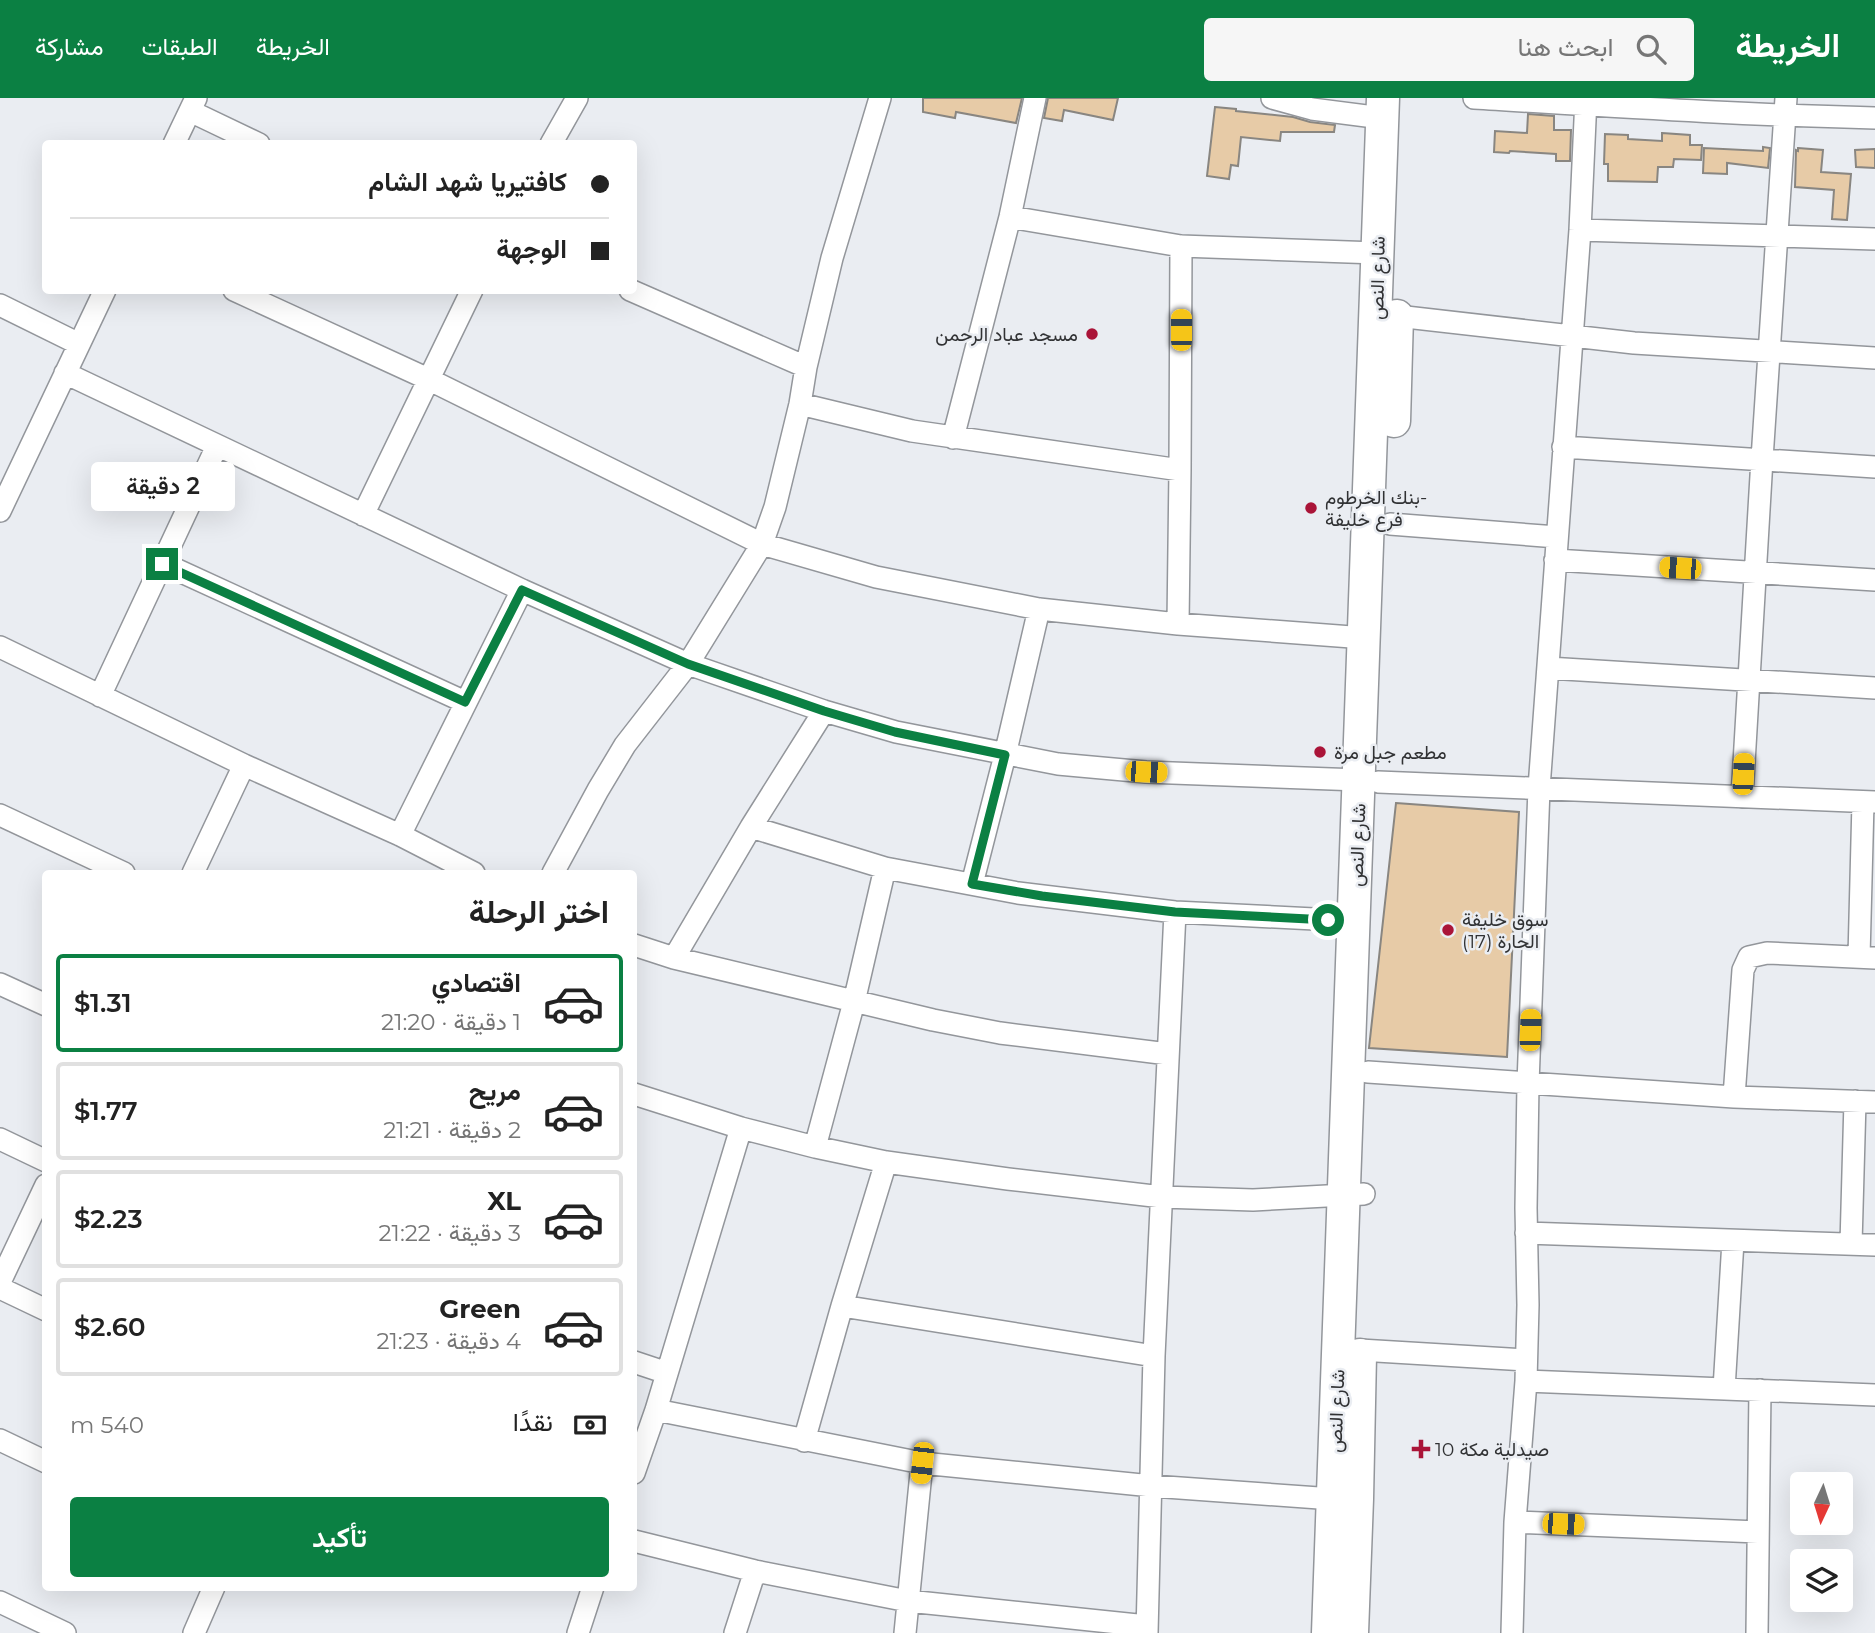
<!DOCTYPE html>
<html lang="ar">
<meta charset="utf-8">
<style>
body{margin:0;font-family:Montserrat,Vazirmatn,sans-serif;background:#f6f6f6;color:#222;direction:rtl;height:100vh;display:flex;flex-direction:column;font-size:26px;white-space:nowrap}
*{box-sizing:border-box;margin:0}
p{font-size:23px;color:#767676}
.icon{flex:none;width:38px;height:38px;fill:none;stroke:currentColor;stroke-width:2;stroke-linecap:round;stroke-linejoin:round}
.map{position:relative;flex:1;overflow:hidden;direction:ltr}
.drawer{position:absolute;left:42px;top:772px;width:595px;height:721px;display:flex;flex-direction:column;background:#fff;border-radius:7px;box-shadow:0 7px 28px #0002;direction:rtl}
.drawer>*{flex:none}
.guide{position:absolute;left:42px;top:42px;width:595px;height:154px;border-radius:7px;box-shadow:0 7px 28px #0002;direction:rtl;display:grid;align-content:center;height:154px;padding:0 28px;background:#fff}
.needle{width:46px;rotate:184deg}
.tools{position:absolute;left:1790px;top:1374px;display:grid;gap:14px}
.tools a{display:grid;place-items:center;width:63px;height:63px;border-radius:7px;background:#fff;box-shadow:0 7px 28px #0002;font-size:35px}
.end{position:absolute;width:32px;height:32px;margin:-16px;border:9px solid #0b8043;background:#fff;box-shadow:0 0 0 4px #fff}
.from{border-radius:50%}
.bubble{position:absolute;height:49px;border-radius:7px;background:#fff;box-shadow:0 7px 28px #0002;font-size:23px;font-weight:600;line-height:49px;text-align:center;direction:rtl}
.car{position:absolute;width:21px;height:42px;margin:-21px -10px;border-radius:9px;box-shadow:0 0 5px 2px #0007;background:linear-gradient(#f5c518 24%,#345 0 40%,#f5c518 0 76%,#345 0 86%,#f5c518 0)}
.guide b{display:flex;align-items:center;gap:24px;height:66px;font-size:26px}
.guide b+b{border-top:2px solid #e0e0e0}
.guide i{width:18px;height:18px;background:#222}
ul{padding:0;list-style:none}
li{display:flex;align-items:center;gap:21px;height:98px;margin:0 14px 10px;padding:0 14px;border:4px solid #e0e0e0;border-radius:7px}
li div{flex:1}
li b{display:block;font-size:26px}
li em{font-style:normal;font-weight:600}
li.current{border-color:#0b8043}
li>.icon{width:63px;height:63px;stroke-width:1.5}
h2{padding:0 28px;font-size:32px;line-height:84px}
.pay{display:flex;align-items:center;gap:18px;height:77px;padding:0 28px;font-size:26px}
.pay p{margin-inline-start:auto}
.primary-button{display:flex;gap:14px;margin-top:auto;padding:14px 28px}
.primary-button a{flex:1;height:80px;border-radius:7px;background:#0b8043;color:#fff;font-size:28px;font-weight:600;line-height:80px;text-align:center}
header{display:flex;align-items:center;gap:42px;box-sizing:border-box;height:98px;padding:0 35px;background:#0b8043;color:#fff}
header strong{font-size:33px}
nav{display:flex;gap:38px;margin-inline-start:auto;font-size:24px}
.search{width:490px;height:63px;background:#f6f6f6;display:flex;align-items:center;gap:18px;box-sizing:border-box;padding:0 24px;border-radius:7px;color:#767676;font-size:26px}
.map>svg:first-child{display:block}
.building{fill:#e7cba7;stroke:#898681;stroke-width:2}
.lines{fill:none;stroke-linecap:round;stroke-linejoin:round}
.street-casing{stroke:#93969b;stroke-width:24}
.secondary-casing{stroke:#93969b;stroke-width:35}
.street{stroke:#fff;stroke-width:21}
.secondary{stroke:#fff;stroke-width:32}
.route{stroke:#0b8043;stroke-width:9}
.poi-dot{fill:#aa1438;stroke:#eaedf2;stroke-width:2.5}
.labels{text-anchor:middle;stroke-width:5;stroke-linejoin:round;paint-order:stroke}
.street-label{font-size:19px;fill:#313234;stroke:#eaedf2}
.poi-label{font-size:19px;fill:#313234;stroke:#eaedf2;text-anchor:start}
</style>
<header>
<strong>الخريطة</strong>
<div class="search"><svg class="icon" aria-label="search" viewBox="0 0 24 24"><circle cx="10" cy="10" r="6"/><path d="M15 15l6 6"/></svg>ابحث هنا</div>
<nav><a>الخريطة</a><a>الطبقات</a><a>مشاركة</a></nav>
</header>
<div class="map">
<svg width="1875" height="1535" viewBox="0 0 1875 1535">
<rect width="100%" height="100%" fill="#eaedf2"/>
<!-- building -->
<path class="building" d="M 923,0 L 1022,0 L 1016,25 L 956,14 L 955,20 L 923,14 Z
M 1048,0 L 1118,0 L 1113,22 L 1064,12 L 1062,23 L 1044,20 Z
M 1215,9 L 1236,11 L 1236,13 L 1293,19 L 1310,24 L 1335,27 L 1334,34 L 1281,34 L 1280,43 L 1241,39 L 1238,68 L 1231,67 L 1229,81 L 1207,78 Z
M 1528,16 L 1554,18 L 1554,32 L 1571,32 L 1570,63 L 1556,63 L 1556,56 L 1510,53 L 1509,55 L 1494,54 L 1495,33 L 1527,35 Z
M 1662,35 L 1690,37 L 1690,47 L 1702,47 L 1701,62 L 1674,61 L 1673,69 L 1658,69 L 1657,84 L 1608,83 L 1608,66 L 1604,66 L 1605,36 L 1628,37 L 1628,41 L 1662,43 Z
M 1763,49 L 1770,50 L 1768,70 L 1727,65 L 1727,76 L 1703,75 L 1704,50 L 1763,53 Z
M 1798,50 L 1823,52 L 1821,74 L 1851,76 L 1847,122 L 1832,121 L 1834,92 L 1795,89 L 1796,52 L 1798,53 Z
M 1875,51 L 1875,70 L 1856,69 L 1855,52 Z
M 1396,705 L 1519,714 L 1507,959 L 1369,950 Z"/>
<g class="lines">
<!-- street casing -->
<g class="street-casing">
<path id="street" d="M 1272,0 L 1312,11 L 1382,20
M 1474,0 C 1608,8 1741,17 1875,20
M 190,13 L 259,46
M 174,46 L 196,0
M 551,46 L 577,0
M 1010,119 L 1181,148 L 1377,155
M 1580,132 L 1875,141
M 234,192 L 428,281 L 762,446 L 876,479 L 1039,511 L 1178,526 L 1365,540
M 630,192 L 806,269
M 0,207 L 79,246
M 1397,218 L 1634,245 L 1875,260
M 65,275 L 522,492 L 688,566 L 824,613 L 896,634 L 1058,666 L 1146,674 L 1359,682
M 800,306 L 912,333 L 1180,372 L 1178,526
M 953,340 L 1010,119 L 1035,0
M 1563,349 L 1875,369
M 1180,372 L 1181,148
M 0,413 L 105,192
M 363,417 L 472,192
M 1390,426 L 1557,439
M 1555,462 L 1875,482
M 162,465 L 465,604
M 0,549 L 244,667 L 400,737 L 474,775
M 1548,570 L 1875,590
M 100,598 L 217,348
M 1378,684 L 1875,704
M 1742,699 L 1762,361 L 1786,0
M 0,717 L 124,775
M 751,729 L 885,770 L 1018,795 L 1175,814 L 1354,823
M 400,737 L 522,492
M 193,775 L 244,667
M 553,775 L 598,692 L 625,647 L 688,566 L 762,446 L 775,409 L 800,306 L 806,269 L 832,160 L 880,0
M 972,786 L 1005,657 L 1039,511
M 634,847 L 674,860 L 933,922 L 1000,935 L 1168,956
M 1859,859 L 1863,704
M 674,860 L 751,729 L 824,613
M 0,886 L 46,907
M 1368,974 L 1734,999 L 1875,1004
M 634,996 L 741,1030 L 815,1049 L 886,1064 L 1008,1081 L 1162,1099 L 1253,1102 L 1364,1096
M 1734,999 L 1743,872 L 1749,859 L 1767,855 L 1875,860
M 0,1041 L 46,1063
M 815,1049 L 854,904 L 885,770
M 1526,1135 L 1875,1147
M 1851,1146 L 1855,1003
M 0,1184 L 46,1087
M 0,1190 L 46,1212
M 842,1208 L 1154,1258
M 1360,1252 L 1526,1262
M 634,1264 L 667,1275
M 1526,1283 L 1875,1297
M 1724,1291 L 1733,1143
M 656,1312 L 922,1365 L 1152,1388 L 1333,1401
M 0,1342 L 46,1364
M 804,1343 L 842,1208 L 886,1064
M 634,1375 L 656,1312 L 741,1030
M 1515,1424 L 1758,1434
M 634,1443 L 755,1473 L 908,1503 L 1147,1528
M 0,1504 L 65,1535
M 194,1535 L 214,1489
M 578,1535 L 593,1489
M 735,1535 L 755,1473
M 905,1535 L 922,1365
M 1147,1535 L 1154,1258 L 1175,814
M 1512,1535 L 1515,1424 L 1526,1283 L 1528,1207 L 1526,1110 L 1528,986 L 1539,690 L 1580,132 L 1586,0
M 1757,1535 L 1760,1292"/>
</g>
<!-- secondary casing -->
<g class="secondary-casing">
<path id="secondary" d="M 1394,323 L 1397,218
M 1328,1535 L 1383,0
M 1352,1535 L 1357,1401 L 1360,1257"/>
</g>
<!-- street -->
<use href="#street" class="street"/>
<!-- secondary -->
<use href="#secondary" class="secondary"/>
</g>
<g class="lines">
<!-- route -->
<path class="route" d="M 162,466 L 465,604 L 522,492 L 688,566 L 824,613 L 895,634 L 1005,657 L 972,786 L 1042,798 L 1175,814 L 1328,822"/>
</g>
<!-- markers -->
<g class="poi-dot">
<circle cx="1092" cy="236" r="7"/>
<circle cx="1311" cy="410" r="7"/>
<circle cx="1320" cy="654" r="7"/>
<circle cx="1448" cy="832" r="7"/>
<path d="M1417.5 1340.5h7v7h7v7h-7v7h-7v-7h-7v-7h7z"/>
</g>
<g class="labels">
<!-- street labels -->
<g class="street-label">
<text transform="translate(1377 180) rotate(-89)" y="7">شارع النص</text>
<text transform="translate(1357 747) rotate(-88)" y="7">شارع النص</text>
<text transform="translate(1336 1313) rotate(-88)" y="7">شارع النص</text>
</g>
<!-- poi labels -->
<g class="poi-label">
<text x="1078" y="243" text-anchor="end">مسجد عباد الرحمن</text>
<text x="1325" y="406">بنك الخرطوم-<tspan x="1325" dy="22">فرع خليفة</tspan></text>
<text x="1334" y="661">مطعم جبل مرة</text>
<text x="1462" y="828">سوق خليفة<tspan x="1462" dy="22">الحارة (17)</tspan></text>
<text x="1435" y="1358">صيدلية مكة 10</text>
</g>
</g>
</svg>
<div class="tools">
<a><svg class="needle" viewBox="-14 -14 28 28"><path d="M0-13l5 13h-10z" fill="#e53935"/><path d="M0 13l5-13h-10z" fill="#767676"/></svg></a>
<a><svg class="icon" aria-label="layers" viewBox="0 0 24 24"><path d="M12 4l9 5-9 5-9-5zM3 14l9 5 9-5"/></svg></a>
</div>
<i class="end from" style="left:1328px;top:822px"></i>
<i class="end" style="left:162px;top:466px"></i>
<div class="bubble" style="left:91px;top:364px;width:144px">2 دقيقة</div>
<i class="car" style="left:1181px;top:232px;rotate:0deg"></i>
<i class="car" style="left:1680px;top:470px;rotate:274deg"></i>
<i class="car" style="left:1146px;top:674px;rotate:92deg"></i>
<i class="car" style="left:1743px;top:676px;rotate:3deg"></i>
<i class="car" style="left:1530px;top:932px;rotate:2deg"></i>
<i class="car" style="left:922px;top:1365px;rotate:186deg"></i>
<i class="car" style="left:1563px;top:1426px;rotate:92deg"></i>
<div class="guide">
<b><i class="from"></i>كافتيريا شهد الشام</b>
<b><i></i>الوجهة</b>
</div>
<section class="drawer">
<h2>اختر الرحلة</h2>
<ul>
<li class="current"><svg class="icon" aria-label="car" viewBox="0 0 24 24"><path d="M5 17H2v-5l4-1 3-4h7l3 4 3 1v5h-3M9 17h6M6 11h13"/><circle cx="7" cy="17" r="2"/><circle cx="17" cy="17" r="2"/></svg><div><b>اقتصادي</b><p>1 دقيقة · 21:20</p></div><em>$1.31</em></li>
<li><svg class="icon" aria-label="car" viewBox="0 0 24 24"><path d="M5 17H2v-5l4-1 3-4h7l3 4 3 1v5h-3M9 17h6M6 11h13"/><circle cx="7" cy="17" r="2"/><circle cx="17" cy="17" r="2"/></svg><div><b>مريح</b><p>2 دقيقة · 21:21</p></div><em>$1.77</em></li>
<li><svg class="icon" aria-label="car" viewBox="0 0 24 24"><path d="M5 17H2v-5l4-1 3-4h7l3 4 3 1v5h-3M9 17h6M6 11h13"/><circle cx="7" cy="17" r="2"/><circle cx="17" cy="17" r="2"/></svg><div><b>XL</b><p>3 دقيقة · 21:22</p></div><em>$2.23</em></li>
<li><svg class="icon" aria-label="car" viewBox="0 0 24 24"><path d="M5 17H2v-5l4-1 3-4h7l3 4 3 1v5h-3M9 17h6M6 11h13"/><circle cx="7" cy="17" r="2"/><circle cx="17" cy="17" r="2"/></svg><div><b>Green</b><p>4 دقيقة · 21:23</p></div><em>$2.60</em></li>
</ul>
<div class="pay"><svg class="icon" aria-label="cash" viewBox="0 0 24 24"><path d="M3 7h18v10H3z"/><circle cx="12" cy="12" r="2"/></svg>نقدًا<p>540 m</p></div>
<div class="primary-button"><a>تأكيد</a></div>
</section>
</div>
